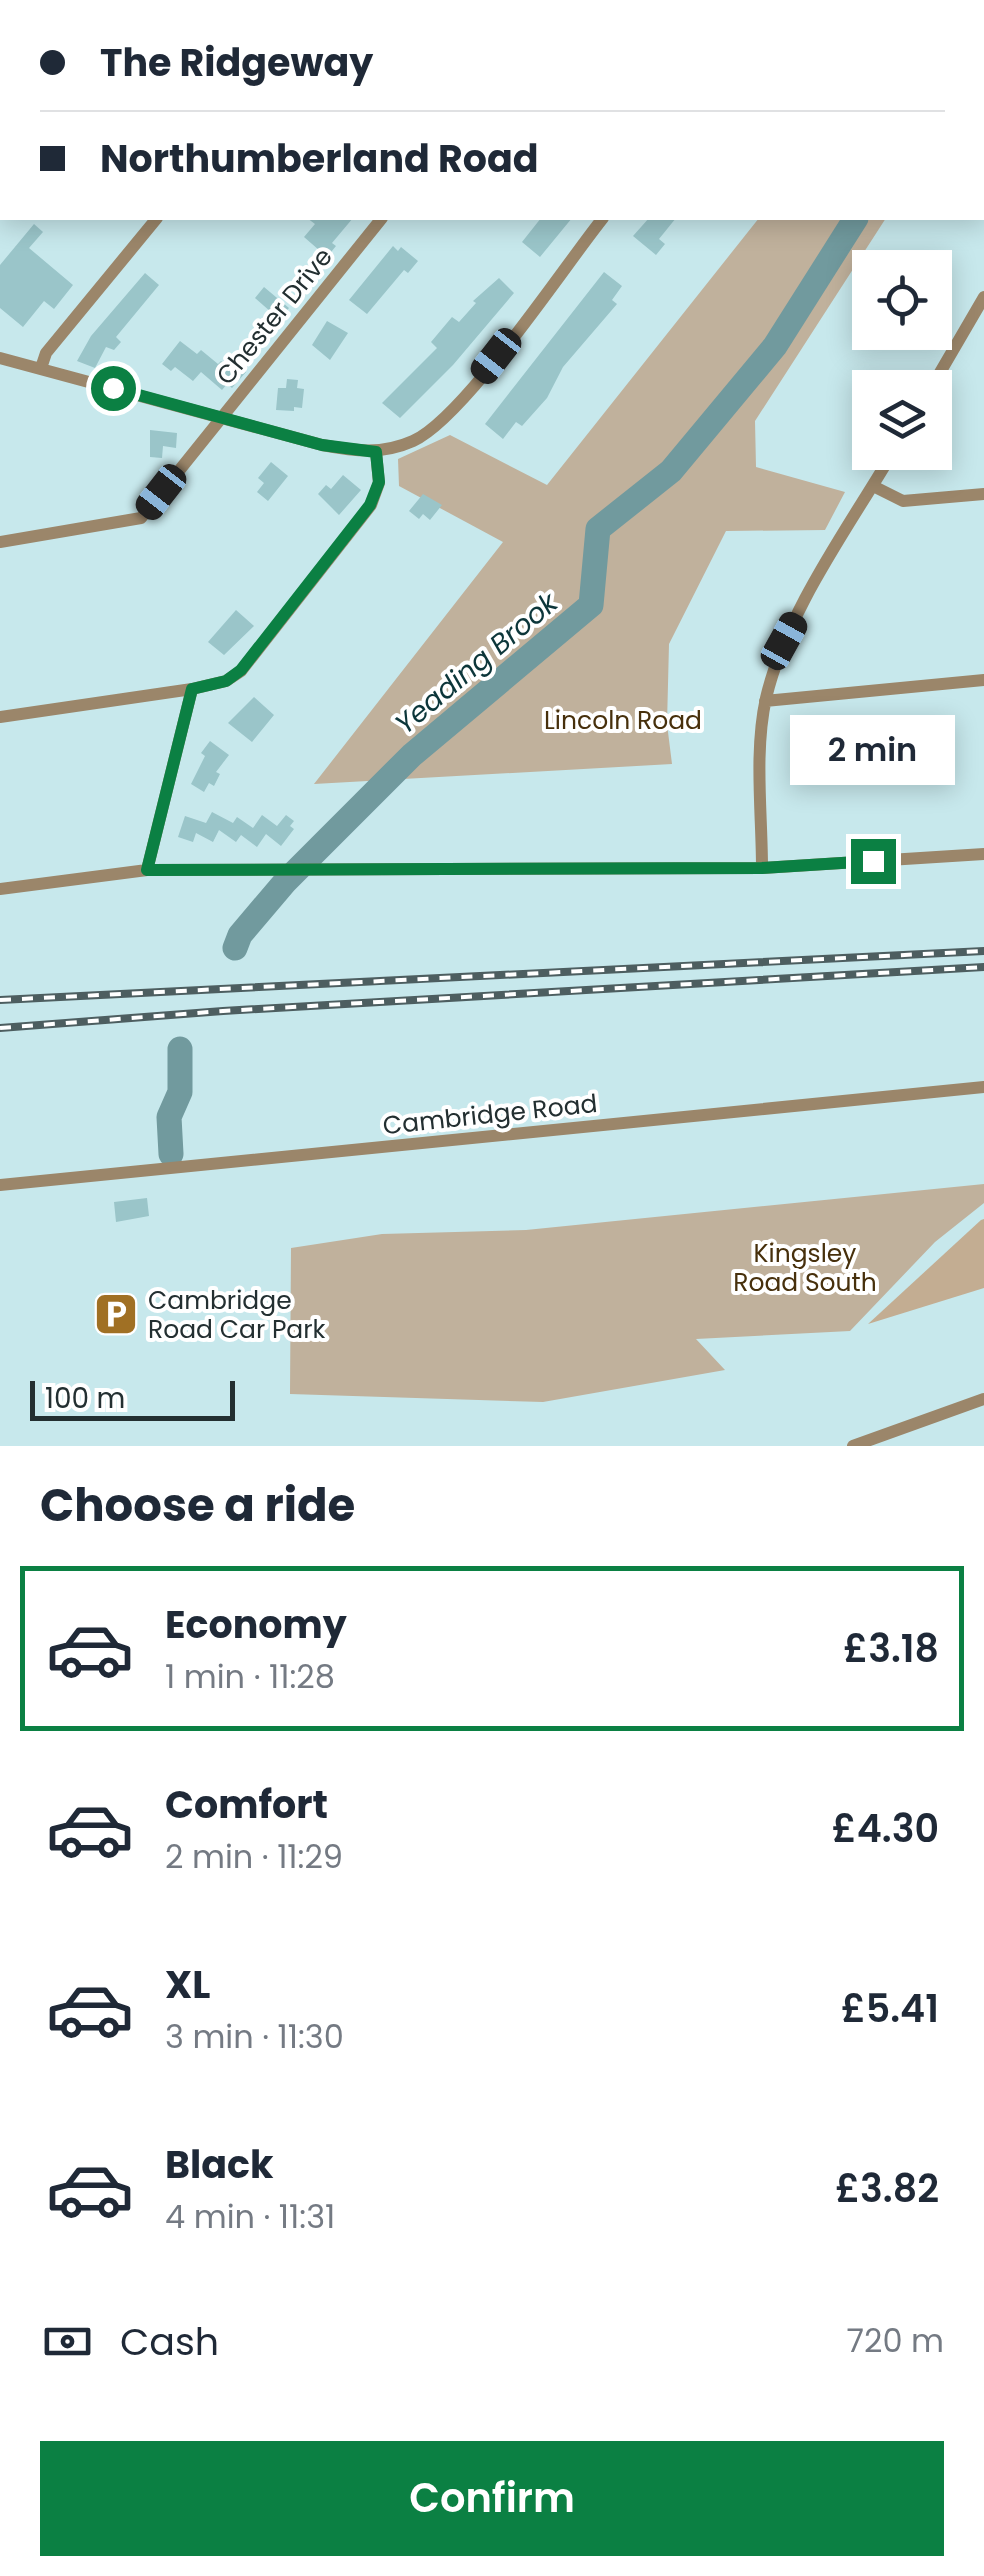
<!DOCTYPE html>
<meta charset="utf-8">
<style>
body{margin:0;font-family:Poppins,sans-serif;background:#f6f6f7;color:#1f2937;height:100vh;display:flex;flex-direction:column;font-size:38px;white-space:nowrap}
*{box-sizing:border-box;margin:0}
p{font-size:32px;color:#747a83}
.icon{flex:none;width:55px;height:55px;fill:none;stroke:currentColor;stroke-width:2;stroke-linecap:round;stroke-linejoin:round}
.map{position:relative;height:1446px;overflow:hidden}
.drawer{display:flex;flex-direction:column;background:#fff;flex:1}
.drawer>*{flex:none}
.guide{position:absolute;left:0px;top:0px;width:985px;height:220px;box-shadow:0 5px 25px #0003;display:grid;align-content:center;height:220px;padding:0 40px;background:#fff}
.buttons{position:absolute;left:852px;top:250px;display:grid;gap:20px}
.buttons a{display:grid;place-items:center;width:100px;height:100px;border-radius:0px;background:#fff;box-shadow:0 5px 25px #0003;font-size:50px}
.scale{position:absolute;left:30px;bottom:25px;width:205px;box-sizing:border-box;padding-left:10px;border:5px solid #232f31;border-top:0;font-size:28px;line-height:35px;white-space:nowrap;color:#232f31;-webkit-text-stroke:8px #fff;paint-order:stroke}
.end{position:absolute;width:45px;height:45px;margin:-22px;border:12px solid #0b8043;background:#fff;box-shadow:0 0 0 5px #fff}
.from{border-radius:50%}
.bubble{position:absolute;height:70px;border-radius:0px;background:#fff;box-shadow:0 5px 25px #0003;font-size:32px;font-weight:600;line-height:70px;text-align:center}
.car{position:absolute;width:30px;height:60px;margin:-30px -15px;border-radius:12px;box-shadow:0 0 8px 2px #0007;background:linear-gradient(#222 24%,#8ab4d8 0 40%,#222 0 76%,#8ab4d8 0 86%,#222 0)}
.guide b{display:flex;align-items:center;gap:35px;height:95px;font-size:38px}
.guide b+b{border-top:2px solid #e0e1e3}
.guide i{width:25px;height:25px;background:#1f2937}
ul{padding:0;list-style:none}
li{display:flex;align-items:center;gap:30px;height:165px;margin:0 20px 15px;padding:0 20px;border:5px solid transparent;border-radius:0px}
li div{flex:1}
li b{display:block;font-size:38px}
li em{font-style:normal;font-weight:600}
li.on{border-color:#0b8043}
li>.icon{width:90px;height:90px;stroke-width:1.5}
h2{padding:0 40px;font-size:45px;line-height:120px}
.pay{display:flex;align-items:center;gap:25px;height:110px;padding:0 40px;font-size:38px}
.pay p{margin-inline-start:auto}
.primary-button{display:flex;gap:20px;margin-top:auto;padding:20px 40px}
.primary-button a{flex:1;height:115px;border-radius:0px;background:#0b8043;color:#fff;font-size:40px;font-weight:600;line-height:115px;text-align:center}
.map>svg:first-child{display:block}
.green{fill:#c0b19c}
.forest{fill:#c3ad92}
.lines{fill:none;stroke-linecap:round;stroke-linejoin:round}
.river{stroke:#719a9e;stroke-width:25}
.building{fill:#9ac5c9}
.minor{stroke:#9b866a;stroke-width:12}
.rail-casing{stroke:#4d5e60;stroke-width:8}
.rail{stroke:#fff;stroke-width:4;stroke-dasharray:11;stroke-linecap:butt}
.route{stroke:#0b8043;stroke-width:12}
.labels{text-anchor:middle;stroke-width:8;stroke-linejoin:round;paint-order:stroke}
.street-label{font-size:25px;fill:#232f31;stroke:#fff}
.park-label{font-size:25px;fill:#47300c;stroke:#fff}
.poi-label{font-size:25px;fill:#232f31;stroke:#fff;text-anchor:start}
.water-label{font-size:28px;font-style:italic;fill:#0c363a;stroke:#fff}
</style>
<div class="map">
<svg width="984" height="1446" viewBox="0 0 984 1446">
<rect width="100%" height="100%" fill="#c7e8ec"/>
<!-- green -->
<path class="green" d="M 759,218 L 886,218 L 755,421 L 756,467 L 845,492 L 825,530 L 726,531 L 669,644 L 667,724 L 672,764 L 314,784 L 503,542 L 399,486 L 398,459 L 450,435 L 547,485 Z
M 984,1184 L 984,1203 L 935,1242 L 850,1331 L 696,1339 L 725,1370 L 543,1402 L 290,1394 L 291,1248 L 382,1234 L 526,1230 Z"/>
<!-- forest -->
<path class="forest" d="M 984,1219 L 984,1288 L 868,1324 L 981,1220 Z"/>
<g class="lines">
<!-- river -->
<path class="river" d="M 982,24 L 984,21
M 235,948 L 240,935 L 285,882 L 412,755 L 591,605 L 598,529 L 671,471 L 775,346 L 856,218
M 171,1154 L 169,1117 L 180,1092 L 180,1049"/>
</g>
<!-- building -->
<path class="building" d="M 307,218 L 353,218 L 332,243 L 336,246 L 327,257 L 304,237 L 315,224 Z
M 541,218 L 572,218 L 540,257 L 522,242 Z
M 649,218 L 676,218 L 659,239 L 665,244 L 656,255 L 633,236 Z
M 34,224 L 43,232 L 29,248 L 73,285 L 54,309 L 44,301 L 23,327 L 0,308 L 0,265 Z
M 393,246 L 398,251 L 401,247 L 418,261 L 408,273 L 404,270 L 367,314 L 349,300 Z
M 604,272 L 622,286 L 612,300 L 617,304 L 563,367 L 547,398 L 522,426 L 516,422 L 503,439 L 485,424 Z
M 145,273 L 159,285 L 116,337 L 121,342 L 114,350 L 106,347 L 95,368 L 77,361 L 91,336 Z
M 499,278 L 514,293 L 453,365 L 400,418 L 382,403 L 437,348 L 431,342 L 452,317 L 459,322 L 476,303 L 473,301 Z
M 264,287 L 289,308 L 279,319 L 255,298 Z
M 327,321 L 348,333 L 330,360 L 312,345 Z
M 180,341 L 197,354 L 201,350 L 218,364 L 221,361 L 226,365 L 231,359 L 246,372 L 232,388 L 227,384 L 222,390 L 201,372 L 193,381 L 175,367 L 171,371 L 162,364 Z
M 287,379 L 298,380 L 297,388 L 304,389 L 302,408 L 294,407 L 294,411 L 276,410 L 278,388 L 286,388 Z
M 150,430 L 177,433 L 176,448 L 163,446 L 162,458 L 150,457 Z
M 271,462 L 288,476 L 268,501 L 257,492 L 264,483 L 258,478 Z
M 343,475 L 361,490 L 339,515 L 318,494 L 326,485 L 331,489 Z
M 423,494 L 442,505 L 430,520 L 423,514 L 419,519 L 409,511 Z
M 236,610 L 254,626 L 224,655 L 208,642 Z
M 254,697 L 274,715 L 252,742 L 228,723 Z
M 210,741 L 229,755 L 216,772 L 220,774 L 214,786 L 209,783 L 204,792 L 191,784 L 205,756 L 201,753 Z
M 212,812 L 233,823 L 237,817 L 253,828 L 262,815 L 277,826 L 286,815 L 294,821 L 290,826 L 294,829 L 281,846 L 266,834 L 257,847 L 241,835 L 236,842 L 219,830 L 213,842 L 196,833 L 193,842 L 178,837 L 185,816 L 206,823 Z
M 147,1198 L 149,1216 L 116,1222 L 114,1202 Z"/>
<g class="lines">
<!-- minor -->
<path class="minor" d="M 110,2 L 112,0
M 333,2 L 336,0
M 555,2 L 557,0
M 771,2 L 772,0
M 0,137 L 2,134
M 0,358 L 322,445 C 354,451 382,455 413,441 C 464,418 563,268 603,218
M 41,368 L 46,353 L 157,218
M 931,388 L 984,297
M 873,486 L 903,501 L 984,494
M 0,542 L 141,518 L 382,218
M 765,701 L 984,680
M 0,717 L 192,689
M 762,868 C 762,814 754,752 766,698 C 787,610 847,530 893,452
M 147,870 L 192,689 L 226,681 L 241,671 L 371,505 L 379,483 L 376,452
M 0,889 L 147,870 L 762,868 L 984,854
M 0,1185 L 984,1087
M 853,1446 L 984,1399"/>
<!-- rail casing -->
<g class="rail-casing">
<path id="rail" d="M 0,1000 L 984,951
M 0,1028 L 223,1011 L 984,967"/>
</g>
<!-- rail -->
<use href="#rail" class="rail"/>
</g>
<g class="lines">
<!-- route -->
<path class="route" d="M 113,388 L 322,445 L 376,452 L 379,482 L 370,505 L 241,670 L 226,681 L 192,689 L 147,870 L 762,868 L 873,861"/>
</g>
<!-- icons -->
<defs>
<g id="parking-square" transform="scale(2.25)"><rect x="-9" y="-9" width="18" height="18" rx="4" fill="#a07024" stroke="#fff"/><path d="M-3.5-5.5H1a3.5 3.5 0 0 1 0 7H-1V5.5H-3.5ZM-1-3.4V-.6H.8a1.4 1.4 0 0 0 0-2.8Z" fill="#fff"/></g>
</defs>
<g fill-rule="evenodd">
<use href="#parking-square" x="116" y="1314"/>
</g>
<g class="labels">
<!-- street labels -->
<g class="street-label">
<text transform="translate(274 316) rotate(-51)" y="9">Chester Drive</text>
<text transform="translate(490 1114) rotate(-6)" y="9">Cambridge Road</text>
</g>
<!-- park labels -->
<g class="park-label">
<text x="623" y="729">Lincoln Road</text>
<text x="805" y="1262">Kingsley<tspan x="805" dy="29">Road South</tspan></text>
</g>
<!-- poi labels -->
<g class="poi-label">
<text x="148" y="1309">Cambridge<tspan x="148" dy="29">Road Car Park</tspan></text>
</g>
<!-- water labels -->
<g class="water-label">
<text transform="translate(476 663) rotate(-40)" y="10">Yeading Brook</text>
</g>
</g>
</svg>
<div class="buttons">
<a><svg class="icon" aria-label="locate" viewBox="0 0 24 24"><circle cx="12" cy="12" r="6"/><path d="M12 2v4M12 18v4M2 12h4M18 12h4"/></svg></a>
<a><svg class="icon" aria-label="layers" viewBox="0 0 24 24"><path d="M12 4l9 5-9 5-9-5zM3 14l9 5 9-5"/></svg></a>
</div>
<div class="scale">100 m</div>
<i class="end from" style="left:113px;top:388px"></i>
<i class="end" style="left:873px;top:861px"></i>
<div class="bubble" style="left:790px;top:715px;width:165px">2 min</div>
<i class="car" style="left:496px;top:356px;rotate:218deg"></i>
<i class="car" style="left:161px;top:492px;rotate:218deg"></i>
<i class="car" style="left:784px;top:641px;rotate:29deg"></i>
<div class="guide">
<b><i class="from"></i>The Ridgeway</b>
<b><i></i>Northumberland Road</b>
</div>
</div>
<section class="drawer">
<h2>Choose a ride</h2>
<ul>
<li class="on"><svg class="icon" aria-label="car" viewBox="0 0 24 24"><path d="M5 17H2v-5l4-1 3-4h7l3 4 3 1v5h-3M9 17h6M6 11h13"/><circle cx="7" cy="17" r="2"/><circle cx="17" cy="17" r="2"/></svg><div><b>Economy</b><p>1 min · 11:28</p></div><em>£3.18</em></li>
<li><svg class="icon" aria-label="car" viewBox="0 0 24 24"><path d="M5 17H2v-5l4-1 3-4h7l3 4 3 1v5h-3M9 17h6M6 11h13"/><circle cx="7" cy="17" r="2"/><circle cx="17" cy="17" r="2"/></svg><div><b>Comfort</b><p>2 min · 11:29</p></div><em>£4.30</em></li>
<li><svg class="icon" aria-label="car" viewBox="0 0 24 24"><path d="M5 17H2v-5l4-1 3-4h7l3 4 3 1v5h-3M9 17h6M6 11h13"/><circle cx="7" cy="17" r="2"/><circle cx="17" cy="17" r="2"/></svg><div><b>XL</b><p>3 min · 11:30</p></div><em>£5.41</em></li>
<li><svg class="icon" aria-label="car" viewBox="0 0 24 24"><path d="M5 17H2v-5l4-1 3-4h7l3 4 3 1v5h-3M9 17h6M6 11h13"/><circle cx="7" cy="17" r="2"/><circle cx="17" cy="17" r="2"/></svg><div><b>Black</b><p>4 min · 11:31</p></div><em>£3.82</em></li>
</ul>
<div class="pay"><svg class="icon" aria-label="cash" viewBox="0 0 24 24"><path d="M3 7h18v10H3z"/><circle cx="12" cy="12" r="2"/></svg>Cash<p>720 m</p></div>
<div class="primary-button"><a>Confirm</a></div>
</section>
